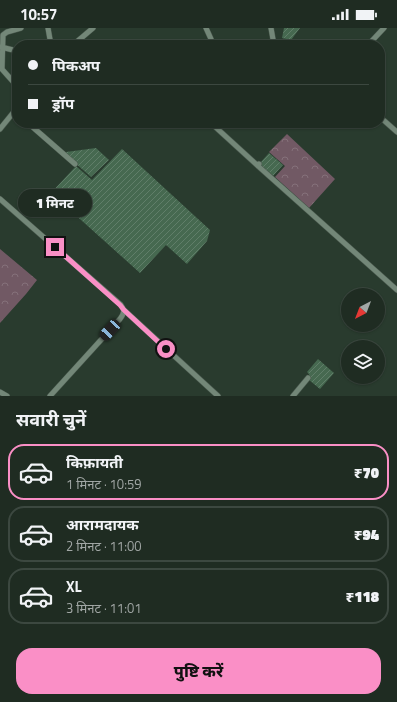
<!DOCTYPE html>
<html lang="hi">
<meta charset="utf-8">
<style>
body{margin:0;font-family:"Titillium Web","Noto Sans Devanagari",sans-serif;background:#27342a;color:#f1f3f6;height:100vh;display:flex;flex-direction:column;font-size:15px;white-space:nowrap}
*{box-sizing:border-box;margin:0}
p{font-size:13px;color:#a1a7a5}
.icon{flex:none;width:22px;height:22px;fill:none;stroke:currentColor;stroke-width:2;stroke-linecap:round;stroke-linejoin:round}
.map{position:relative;height:368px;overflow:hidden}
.details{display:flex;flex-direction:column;background:#1f2c22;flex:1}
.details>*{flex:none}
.top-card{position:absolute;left:12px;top:12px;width:373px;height:88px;border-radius:16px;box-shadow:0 1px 3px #0004,0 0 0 1px #3c4840;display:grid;align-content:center;height:88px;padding:0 16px;background:#1f2c22}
.needle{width:26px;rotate:222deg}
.tools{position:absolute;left:341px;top:260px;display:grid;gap:8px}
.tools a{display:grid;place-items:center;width:44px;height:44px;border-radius:50%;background:#1f2c22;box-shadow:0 1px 3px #0004,0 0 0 1px #3c4840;font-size:20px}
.end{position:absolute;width:18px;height:18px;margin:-9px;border:5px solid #fa8fc6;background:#111;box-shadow:0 0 0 2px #111}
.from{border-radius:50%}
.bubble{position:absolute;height:28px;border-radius:14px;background:#1f2c22;box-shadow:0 1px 3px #0004,0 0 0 1px #3c4840;font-size:13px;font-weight:800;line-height:28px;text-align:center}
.car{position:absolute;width:12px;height:24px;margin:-12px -6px;border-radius:5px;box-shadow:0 0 3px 1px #0007;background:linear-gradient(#222 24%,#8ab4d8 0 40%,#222 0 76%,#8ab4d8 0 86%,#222 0)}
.top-card b{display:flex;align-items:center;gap:14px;height:38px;font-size:15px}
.top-card b+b{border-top:1px solid #3c4840}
.top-card i{width:10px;height:10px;background:#f1f3f6}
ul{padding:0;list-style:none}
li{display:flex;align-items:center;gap:12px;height:56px;margin:0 8px 6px;padding:0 8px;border:2px solid #3c4840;border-radius:16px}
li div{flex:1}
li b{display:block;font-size:15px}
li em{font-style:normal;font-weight:800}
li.active{border-color:#fa8fc6}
li>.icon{width:36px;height:36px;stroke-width:1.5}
h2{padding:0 16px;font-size:18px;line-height:48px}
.action{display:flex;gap:8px;margin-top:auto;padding:8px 16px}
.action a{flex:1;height:46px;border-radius:16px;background:#fa8fc6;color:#111;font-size:16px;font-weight:800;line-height:46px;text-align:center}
.status{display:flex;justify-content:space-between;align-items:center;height:28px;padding:0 20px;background:#1f2c22;direction:ltr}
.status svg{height:11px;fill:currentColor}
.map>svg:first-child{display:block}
.forest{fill:url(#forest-crowns)}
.building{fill:url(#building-hatch)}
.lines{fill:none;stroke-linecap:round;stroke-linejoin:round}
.minor-casing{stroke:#4a594e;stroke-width:6}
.minor{stroke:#738778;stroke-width:5}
.route{stroke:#fa8fc6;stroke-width:5}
</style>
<div class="status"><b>10:57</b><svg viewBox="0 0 49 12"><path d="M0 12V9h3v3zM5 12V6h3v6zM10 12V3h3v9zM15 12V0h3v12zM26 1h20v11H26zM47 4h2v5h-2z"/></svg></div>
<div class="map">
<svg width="397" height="368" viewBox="0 0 397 368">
<defs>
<pattern id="forest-crowns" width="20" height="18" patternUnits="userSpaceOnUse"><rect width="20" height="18" fill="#715964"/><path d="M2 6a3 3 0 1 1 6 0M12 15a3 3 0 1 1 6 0" fill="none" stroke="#85717a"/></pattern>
<pattern id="building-hatch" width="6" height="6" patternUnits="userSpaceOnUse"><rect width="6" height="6" fill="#466950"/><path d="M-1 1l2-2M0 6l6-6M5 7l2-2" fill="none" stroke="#607e69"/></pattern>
</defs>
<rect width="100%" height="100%" fill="#293b2e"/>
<!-- forest -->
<path class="forest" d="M 287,106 L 335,151 L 309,180 L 275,149 L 285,138 L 269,124 Z
M 0,221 L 37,252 L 26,266 L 0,295 Z"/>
<!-- building -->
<path class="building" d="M 284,0 L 300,0 L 291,12 L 282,10 Z
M 96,120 L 109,132 L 91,149 L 65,126 L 66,124 Z
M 122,121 L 210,202 L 207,213 L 187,236 L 166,217 L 140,245 L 51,165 L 76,138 L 92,152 Z
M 269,125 L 283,137 L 273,148 L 259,136 Z
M 318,331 L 334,345 L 320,361 L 309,352 L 309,346 L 307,344 Z"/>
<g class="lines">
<!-- minor casing -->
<g class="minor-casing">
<path id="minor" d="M 48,0 L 51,17
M 206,0 L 211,11 L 212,17
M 271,0 L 274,17
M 73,17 L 93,0
M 280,17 L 285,17
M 368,17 L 384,0
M 1,19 L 17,23
M 0,39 L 17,58
M 2,41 L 3,7 L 7,4 L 21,0
M 380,89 L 397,104
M 28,95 L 75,136
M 211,95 L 257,137 L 258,138 L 259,136
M 0,101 L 17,80
M 258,138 L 397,262
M 0,171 L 121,277 C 125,282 124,286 120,291 L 50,368
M 124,282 L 218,368
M 0,364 L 7,368
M 293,368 L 308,350"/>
</g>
<!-- minor -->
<use href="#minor" class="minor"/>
</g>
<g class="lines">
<!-- route -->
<path class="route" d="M 55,219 L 120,277 L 124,282 L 166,321"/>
</g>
</svg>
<div class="tools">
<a><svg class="needle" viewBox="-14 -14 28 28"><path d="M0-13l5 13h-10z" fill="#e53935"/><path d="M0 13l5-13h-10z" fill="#a1a7a5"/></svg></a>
<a><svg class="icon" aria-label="layers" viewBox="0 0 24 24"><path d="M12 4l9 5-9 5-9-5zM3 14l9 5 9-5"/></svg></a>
</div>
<i class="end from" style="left:166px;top:321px"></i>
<i class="end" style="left:55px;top:219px"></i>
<div class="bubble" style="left:18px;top:161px;width:74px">1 मिनट</div>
<i class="car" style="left:110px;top:302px;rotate:223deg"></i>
<div class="top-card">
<b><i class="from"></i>पिकअप</b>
<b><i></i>ड्रॉप</b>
</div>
</div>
<section class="details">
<h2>सवारी चुनें</h2>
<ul>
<li class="active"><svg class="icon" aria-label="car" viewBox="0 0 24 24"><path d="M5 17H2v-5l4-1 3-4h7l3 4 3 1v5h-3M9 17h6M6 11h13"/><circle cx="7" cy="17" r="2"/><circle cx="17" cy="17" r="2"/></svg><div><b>किफ़ायती</b><p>1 मिनट · 10:59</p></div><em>₹70</em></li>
<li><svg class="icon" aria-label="car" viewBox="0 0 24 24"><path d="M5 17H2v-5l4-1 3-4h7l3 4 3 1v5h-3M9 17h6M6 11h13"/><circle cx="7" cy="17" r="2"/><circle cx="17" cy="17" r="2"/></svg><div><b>आरामदायक</b><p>2 मिनट · 11:00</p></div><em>₹94</em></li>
<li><svg class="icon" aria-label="car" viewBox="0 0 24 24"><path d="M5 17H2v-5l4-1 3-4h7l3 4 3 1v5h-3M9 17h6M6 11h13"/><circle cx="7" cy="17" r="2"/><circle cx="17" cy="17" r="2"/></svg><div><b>XL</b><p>3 मिनट · 11:01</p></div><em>₹118</em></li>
</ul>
<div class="action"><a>पुष्टि करें</a></div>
</section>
